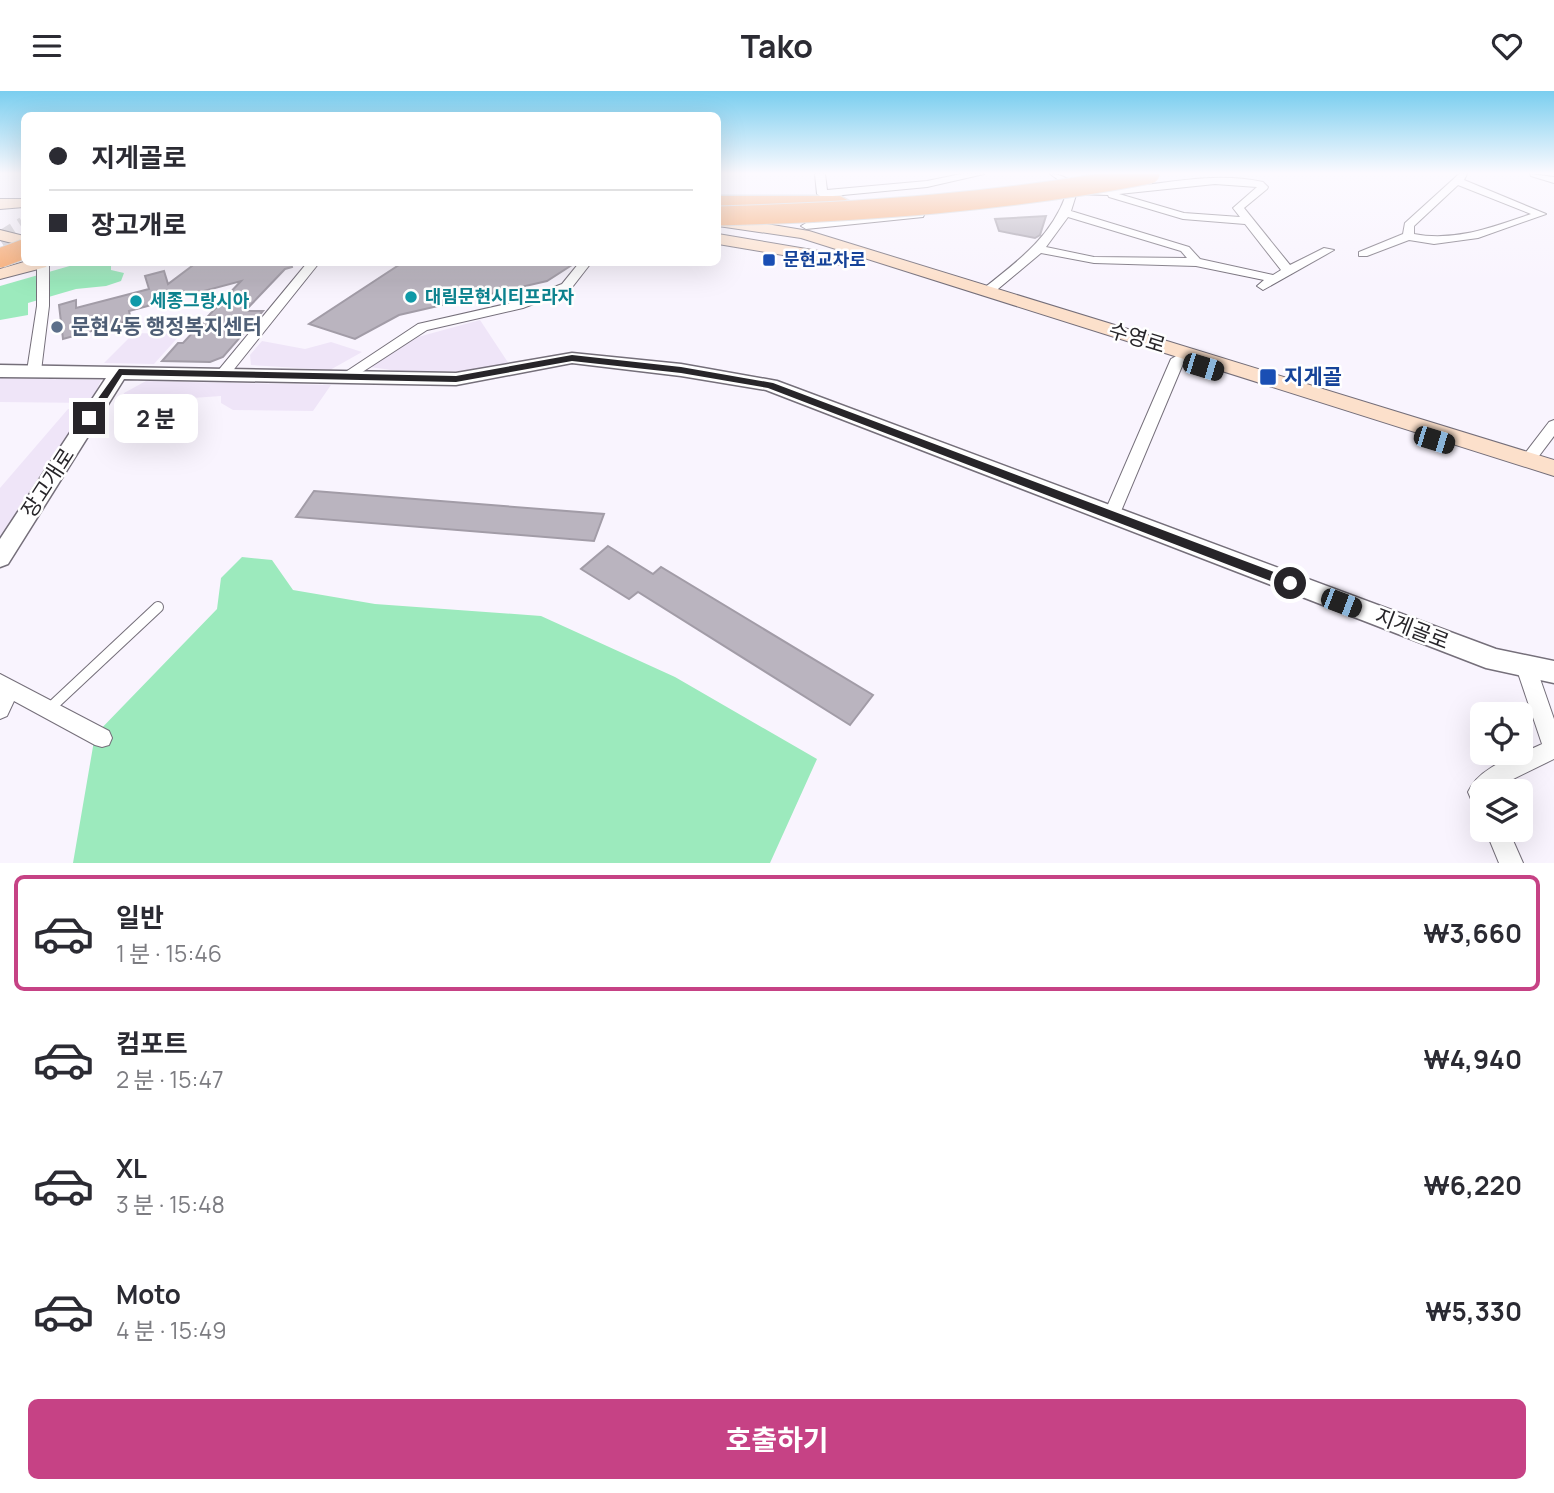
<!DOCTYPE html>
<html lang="ko">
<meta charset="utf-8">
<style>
body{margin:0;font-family:Manrope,"Noto Sans KR",sans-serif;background:#f7f7f7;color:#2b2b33;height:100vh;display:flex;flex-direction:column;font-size:26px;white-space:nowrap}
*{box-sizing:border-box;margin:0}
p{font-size:23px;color:#7c7c81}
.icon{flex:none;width:38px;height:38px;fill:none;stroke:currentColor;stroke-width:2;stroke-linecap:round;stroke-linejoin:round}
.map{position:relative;height:772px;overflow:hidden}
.drawer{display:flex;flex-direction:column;background:#fff;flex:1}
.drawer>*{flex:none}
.top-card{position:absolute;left:21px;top:21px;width:700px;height:154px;border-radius:10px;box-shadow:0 7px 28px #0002;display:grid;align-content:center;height:154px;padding:0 28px;background:#fff}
.controls{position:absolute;left:1470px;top:611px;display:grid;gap:14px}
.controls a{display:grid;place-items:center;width:63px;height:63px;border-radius:10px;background:#fff;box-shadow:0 7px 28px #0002;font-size:35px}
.end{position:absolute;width:32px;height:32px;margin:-16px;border:9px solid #272529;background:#fff;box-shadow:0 0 0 4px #fff}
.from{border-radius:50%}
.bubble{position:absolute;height:49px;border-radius:10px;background:#fff;box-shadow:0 7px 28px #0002;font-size:23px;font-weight:700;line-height:49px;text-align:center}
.car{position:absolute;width:21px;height:42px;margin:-21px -10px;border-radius:9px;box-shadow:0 0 5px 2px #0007;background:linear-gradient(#222 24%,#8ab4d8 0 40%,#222 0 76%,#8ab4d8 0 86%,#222 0)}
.top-card b{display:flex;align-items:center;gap:24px;height:66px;font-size:26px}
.top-card b+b{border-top:2px solid #e1e1e2}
.top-card i{width:18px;height:18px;background:#2b2b33}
ul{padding:12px 0 0;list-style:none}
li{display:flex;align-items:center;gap:21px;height:116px;margin:0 14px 10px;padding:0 14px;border:4px solid transparent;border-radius:10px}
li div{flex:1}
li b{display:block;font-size:26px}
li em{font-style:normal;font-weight:700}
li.current{border-color:#c64285}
li>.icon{width:63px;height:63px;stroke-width:1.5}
.cta{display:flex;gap:14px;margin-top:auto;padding:14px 28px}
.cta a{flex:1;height:80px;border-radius:10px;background:#c64285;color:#fff;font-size:28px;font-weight:700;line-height:80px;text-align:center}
header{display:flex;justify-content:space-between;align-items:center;height:91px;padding:0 28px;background:#fff;font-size:32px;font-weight:700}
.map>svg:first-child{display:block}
.built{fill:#efe5f8}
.green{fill:#9ceabd}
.building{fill:#bab4bf;stroke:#a29ca7;stroke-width:2}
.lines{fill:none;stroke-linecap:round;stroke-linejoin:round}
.secondary-tunnel{stroke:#cfcbd3;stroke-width:17;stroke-dasharray:17 8;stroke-linecap:butt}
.service-casing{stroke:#756f7a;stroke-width:12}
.minor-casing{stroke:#756f7a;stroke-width:2}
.tertiary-casing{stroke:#756f7a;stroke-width:3}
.secondary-casing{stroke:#756f7a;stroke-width:2}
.trunk-casing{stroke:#d4d3d4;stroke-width:3}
.service{stroke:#fff;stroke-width:10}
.minor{fill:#fff;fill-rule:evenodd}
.tertiary{fill:#fff;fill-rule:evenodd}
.secondary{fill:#fce0cb;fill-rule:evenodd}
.trunk{fill:#f7ab74;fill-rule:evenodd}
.trunk-bridge-casing{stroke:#d4d3d4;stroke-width:21;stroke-linecap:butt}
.trunk-bridge{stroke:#f7ab74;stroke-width:19}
.route{fill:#272529}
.transit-dot{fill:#1a4fb4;stroke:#fff;stroke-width:2.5}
.culture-dot{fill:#0f9aa8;stroke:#fff;stroke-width:2.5}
.service-dot{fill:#5c6f8a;stroke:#fff;stroke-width:2.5}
.labels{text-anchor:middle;stroke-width:5;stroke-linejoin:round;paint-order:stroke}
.far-transit-label{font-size:18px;font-weight:bold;fill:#164399;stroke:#fff;text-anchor:start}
.far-culture-label{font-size:18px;font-weight:bold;fill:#0d838f;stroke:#fff;text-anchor:start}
.service-label{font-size:21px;font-weight:bold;fill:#4e5e75;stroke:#fff;text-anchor:start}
.street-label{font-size:21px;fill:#272529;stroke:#fff}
.transit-label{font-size:21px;font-weight:bold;fill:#164399;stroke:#fff;text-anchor:start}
</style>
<header><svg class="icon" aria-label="menu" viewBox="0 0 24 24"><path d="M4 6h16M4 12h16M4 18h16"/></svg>Tako<svg class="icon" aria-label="heart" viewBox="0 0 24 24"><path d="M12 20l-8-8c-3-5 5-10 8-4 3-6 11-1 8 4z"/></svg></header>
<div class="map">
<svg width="1554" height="772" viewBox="0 0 1554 772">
<rect width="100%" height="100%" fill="#f9f4fe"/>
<!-- built -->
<path class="built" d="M 480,229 L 509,273 L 459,280 L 405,281 L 370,276 L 418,246 Z
M 134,242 L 181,243 L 154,273 L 104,272 Z
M 262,250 L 305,258 L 331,251 L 362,261 L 330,279 L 251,274 L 250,264 Z
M 0,287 L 101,289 L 91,312 L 0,311 Z
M 146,290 L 331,294 L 313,320 L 233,319 L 221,312 L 221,305 L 121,312 L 124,302 Z
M 68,318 L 90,318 L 0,451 L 0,397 Z"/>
<!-- green -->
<path class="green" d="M 80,172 L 111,172 L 111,179 L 124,182 L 121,190 L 106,195 L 76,198 L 28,212 L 28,224 L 0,229 L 0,195 Z
M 242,466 L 272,469 L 293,499 L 375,513 L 541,525 L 675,586 L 817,668 L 770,772 L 73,772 L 95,644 L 217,518 L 221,487 Z"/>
<!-- building -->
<path class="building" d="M 1046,125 L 1040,144 L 1035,147 L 999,140 L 995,128 Z
M 196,172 L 291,172 L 292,176 L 285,178 L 245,220 L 263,220 L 223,266 L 210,271 L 162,270 L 178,252 L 183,252 L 241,190 L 129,220 L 131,229 L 63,248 L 59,214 L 76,209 L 76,217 L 149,198 L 145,185 L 164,180 L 168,193 Z
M 402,172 L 575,172 L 547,190 L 399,224 L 355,248 L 309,233 Z
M 314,400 L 604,423 L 594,450 L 296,426 Z
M 608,455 L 653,483 L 661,476 L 873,604 L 850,634 L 638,501 L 629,508 L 581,478 Z"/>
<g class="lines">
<!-- secondary-tunnel -->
<path class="secondary-tunnel" d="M 0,149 L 24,134"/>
<!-- service casing -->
<g class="service-casing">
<path id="service" d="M 49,618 L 158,516"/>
</g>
<!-- minor casing -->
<g class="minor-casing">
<path id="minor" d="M 815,83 L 825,83 L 827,99 L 927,90 L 961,83 L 984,83 L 927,96 L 822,106 L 817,103 Z
M 1050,83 C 1068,83 1076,97 1089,98 C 1148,99 1204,78 1263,91 L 1268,96 L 1267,98 L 1244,117 L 1290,174 L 1324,157 L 1334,159 L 1263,199 L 1257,195 L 1264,189 L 1196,175 L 1094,172 L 1041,162 L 992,203 L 984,203 L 984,197 C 1018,170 1051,146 1066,104 L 1071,101 L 1076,104 L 1071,120 L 1189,156 L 1200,168 L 1273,184 L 1281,179 L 1245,133 L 1183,128 L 1109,106 L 1108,104 L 1079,103 ZM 1215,93 L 1257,96 L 1233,117 L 1240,126 L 1184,122 L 1119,103 ZM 1068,126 L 1181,160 L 1187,167 L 1094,166 L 1046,156 Z
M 1459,83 L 1467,83 L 1464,89 L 1546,123 L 1478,147 L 1434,153 L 1409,149 L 1367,165 L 1359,165 L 1359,161 L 1403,143 L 1405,132 ZM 1458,94 L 1531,123 C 1492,136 1455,151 1414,143 L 1414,135 Z
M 1530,83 L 1554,86 L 1554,92 L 1531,85 Z
M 919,121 L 924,124 L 923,126 L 806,138 L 801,135 L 806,132 Z
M 37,172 L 49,172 L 49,215 L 41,280 L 34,284 L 27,280 L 37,215 Z
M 307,172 L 319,172 L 227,287 L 217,287 L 215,284 L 217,281 Z
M 579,172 L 591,172 L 570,199 L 523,217 L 427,239 L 350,289 L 345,290 L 338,286 L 418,233 L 515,211 L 562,193 Z
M 1178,264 L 1185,268 L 1119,425 L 1117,429 L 1105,429 L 1103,425 L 1171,268 Z
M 1554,329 L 1554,345 L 1533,373 L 1523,373 L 1520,369 L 1523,365 L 1549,331 Z
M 1526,568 L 1533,570 L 1536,576 L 1554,628 L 1554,668 L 1499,695 L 1494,700 L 1482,700 L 1482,719 L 1474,715 L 1468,701 C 1480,674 1518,665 1542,653 L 1516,576 L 1519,570 Z
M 0,583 L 109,640 L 112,647 L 109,654 L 102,656 L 95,654 L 14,610 L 7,625 L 0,628 Z
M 1485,738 L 1508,738 L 1523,772 L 1499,772 Z"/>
</g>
<!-- tertiary casing -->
<g class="tertiary-casing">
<path id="tertiary" d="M 572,262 L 681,273 L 777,290 L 1496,558 L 1554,570 L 1554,592 L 1486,577 L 766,299 L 681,285 L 572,272 L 456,294 L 124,288 L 8,473 L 0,476 L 0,448 L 106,287 L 0,286 L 0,274 L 456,282 Z"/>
</g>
<!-- secondary casing -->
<g class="secondary-casing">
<path id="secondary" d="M 0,108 L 24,108 L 24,116 L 0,118 Z
M 718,125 L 809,140 L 1554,369 L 1554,385 L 801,147 L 718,135 Z
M 0,139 L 24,145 L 24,155 L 0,149 Z
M 718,143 L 842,164 L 850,169 L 842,174 L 718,153 Z
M 24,171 L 48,172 L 46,176 L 0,188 L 0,178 Z"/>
</g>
<!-- trunk casing -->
<g class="trunk-casing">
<path id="trunk" d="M 718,105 L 840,105 L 849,110 L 840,115 L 718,115 Z"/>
</g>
<!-- service -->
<use href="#service" class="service"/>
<!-- minor -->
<use href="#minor" class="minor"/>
<!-- tertiary -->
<use href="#tertiary" class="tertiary"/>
<!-- secondary -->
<use href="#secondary" class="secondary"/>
<!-- trunk -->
<use href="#trunk" class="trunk"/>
<!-- trunk-bridge casing -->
<g class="trunk-bridge-casing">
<path id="trunk-bridge" d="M 718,125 C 863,121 1007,111 1150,83
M 0,167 L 24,158"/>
</g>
<!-- trunk-bridge -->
<use href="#trunk-bridge" class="trunk-bridge"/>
</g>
<!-- sky -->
<linearGradient id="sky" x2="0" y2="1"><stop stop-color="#7aceef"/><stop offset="0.43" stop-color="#fcfaff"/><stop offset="1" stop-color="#fcfaff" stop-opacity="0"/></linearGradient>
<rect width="1554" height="191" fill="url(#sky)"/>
<!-- route -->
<path class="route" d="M 572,264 L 681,276 L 773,292 L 1295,489 L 1297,492 L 1290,497 L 1286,496 L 768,297 L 681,282 L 572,270 L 456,291 L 122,284 L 93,330 L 84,327 L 119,278 L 456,285 Z"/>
<!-- markers -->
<g class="transit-dot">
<rect x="762" y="162" width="14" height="14" rx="3.5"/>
<rect x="1259" y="277" width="18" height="18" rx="3.5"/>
</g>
<g class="culture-dot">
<circle cx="411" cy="206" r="7"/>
<circle cx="136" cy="210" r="7"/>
</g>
<circle class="service-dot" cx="57" cy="236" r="7"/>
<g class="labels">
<!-- far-transit labels -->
<g class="far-transit-label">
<text x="783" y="175">문현교차로</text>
</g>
<!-- far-culture labels -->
<g class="far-culture-label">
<text x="425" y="212">대림문현시티프라자</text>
<text x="150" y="216">세종그랑시아</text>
</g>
<!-- service labels -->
<g class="service-label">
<text x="71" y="243">문현4동 행정복지센터</text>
</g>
<!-- street labels -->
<g class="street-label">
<text transform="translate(1137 247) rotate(17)" y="7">수영로</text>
<text transform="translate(48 392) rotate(-57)" y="7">장고개로</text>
<text transform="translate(1412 538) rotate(21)" y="7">지게골로</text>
</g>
<!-- transit labels -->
<g class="transit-label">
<text x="1284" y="293">지게골</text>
</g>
</g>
</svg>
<div class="controls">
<a><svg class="icon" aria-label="locate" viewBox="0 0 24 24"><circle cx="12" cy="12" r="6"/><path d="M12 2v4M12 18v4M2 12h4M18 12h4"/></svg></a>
<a><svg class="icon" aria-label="layers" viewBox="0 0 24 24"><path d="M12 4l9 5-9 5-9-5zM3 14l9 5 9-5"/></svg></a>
</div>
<i class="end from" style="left:1290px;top:492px"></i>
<i class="end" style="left:89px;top:327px"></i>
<div class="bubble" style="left:114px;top:303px;width:84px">2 분</div>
<i class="car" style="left:1203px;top:276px;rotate:107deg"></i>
<i class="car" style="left:1434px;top:349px;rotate:107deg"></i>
<i class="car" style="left:1341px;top:512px;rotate:111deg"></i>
<div class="top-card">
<b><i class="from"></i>지게골로</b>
<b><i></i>장고개로</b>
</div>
</div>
<section class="drawer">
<ul>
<li class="current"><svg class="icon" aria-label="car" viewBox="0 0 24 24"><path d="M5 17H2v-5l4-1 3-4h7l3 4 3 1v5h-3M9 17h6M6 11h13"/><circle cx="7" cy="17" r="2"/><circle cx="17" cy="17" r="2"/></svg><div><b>일반</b><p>1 분 · 15:46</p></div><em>₩3,660</em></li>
<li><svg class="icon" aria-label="car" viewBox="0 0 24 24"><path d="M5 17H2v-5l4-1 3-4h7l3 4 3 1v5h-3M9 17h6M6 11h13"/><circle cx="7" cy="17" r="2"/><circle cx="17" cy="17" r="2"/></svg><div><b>컴포트</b><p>2 분 · 15:47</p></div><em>₩4,940</em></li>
<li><svg class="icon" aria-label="car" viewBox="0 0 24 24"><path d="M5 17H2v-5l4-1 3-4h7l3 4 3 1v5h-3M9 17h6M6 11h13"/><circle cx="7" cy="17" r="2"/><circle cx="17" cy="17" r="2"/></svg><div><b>XL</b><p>3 분 · 15:48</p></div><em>₩6,220</em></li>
<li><svg class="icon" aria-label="car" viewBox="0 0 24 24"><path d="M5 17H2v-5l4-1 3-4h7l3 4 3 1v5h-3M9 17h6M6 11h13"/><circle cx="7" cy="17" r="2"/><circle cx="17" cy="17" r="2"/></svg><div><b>Moto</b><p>4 분 · 15:49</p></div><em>₩5,330</em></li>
</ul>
<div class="cta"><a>호출하기</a></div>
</section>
